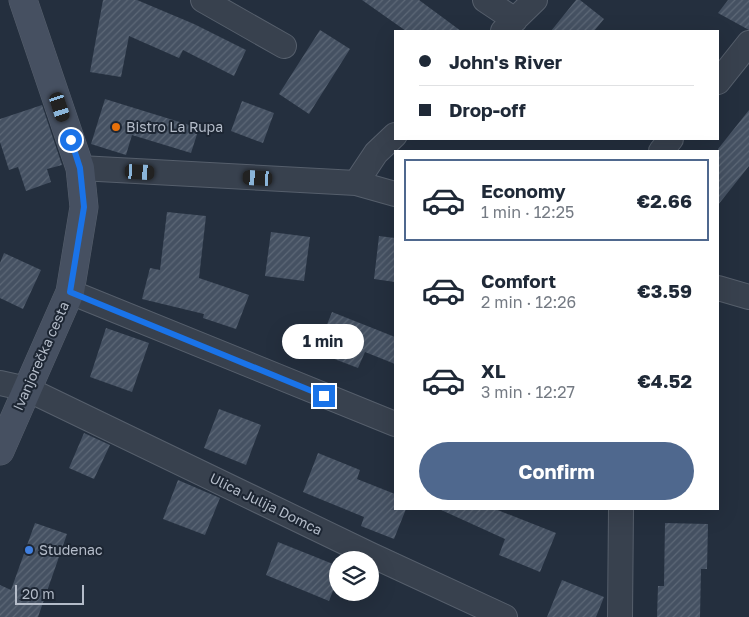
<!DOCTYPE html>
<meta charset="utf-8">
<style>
body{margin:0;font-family:"Golos Text",sans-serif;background:#f2f2f3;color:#1f2937;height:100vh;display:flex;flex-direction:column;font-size:19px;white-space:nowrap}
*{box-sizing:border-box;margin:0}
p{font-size:16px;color:#747a83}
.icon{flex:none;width:28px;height:28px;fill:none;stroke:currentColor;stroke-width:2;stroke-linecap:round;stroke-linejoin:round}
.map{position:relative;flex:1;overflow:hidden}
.sheet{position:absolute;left:394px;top:150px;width:325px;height:360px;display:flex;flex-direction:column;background:#fff;border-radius:0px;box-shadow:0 5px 20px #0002}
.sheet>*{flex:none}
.guide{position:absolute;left:394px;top:30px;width:325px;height:110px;border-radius:0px;box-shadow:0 5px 20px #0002;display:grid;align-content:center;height:110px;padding:0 25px;background:#fff}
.controls{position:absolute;left:329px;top:551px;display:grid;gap:10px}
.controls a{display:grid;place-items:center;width:50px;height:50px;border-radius:50%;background:#fff;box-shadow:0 5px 20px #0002;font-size:25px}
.scale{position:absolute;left:15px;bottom:12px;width:69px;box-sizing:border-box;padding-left:5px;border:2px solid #b4bcc9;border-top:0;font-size:14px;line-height:18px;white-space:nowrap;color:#b4bcc9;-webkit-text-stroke:4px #1d2633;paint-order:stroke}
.end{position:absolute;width:22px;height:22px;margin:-11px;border:6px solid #1a73e8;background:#fff;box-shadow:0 0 0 2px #fff}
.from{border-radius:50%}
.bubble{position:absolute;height:35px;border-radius:18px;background:#fff;box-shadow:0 5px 20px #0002;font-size:16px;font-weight:700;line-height:35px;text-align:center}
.car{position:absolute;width:15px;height:30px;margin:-15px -8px;border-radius:6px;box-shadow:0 0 4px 1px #0007;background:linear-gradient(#222 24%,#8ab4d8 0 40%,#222 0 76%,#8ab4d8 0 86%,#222 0)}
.guide b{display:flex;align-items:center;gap:18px;height:48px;font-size:19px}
.guide b+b{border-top:1px solid #e0e1e3}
.guide i{width:12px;height:12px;background:#1f2937}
ul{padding:9px 0 0;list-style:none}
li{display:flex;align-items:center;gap:15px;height:82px;margin:0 10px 8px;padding:0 15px;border:2px solid transparent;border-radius:0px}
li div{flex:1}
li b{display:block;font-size:19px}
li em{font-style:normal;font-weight:700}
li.active{border-color:#4f688e}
li>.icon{width:45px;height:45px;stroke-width:1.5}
.primary-button{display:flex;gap:10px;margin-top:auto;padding:10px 25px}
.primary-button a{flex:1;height:58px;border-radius:30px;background:#4f688e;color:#fff;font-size:20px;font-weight:700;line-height:58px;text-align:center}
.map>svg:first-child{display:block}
.building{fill:url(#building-hatch)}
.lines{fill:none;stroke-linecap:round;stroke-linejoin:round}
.street-casing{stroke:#565f6c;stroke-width:26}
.secondary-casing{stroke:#565f6c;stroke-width:29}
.street{stroke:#38414e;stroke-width:24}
.secondary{stroke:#465061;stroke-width:28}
.route{stroke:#1a73e8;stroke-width:6}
.food-dot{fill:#e8710a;stroke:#1d2633;stroke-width:2}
.shop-dot{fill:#3f7fe0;stroke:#1d2633;stroke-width:2}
.labels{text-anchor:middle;stroke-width:4;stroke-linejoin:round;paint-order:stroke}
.poi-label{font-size:14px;fill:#b4bcc9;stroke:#1d2633;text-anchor:start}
.street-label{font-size:14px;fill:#b4bcc9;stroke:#1d2633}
</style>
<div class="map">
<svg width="749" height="617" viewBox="0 0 749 617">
<defs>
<pattern id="building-hatch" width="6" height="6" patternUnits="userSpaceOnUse" patternTransform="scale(1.25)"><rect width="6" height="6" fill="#455162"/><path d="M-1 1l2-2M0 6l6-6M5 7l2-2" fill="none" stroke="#5d6877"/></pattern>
</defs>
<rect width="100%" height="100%" fill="#242f3e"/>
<!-- building -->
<path class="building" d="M 103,0 L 137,0 L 194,24 L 246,50 L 234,76 L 183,50 L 179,58 L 129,36 L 121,77 L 90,72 Z
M 362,0 L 419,0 L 461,31 L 406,31 Z
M 576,0 L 580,0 L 604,19 L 594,31 L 551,31 Z
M 728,0 L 749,0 L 749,30 L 718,13 Z
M 320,30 L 350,49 L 309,114 L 279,94 Z
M 105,99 L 199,128 L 191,153 L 132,135 L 126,155 L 91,144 Z
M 242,101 L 274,113 L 263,143 L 231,131 Z
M 42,105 L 62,165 L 47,169 L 51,182 L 26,191 L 18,167 L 9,170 L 0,142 L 0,119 Z
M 749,110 L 749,166 L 718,205 L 718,149 Z
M 167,212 L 206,216 L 199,278 L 249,295 L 236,329 L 203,318 L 204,314 L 142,299 L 150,268 L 160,270 Z
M 271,232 L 310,237 L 304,281 L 265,276 Z
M 379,236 L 395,238 L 395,282 L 374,279 Z
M 4,253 L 41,270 L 23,309 L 0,298 L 0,263 Z
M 332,312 L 395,337 L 395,364 L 365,352 L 358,368 L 316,352 Z
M 106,328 L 149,343 L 132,392 L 90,377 Z
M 219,409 L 261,425 L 246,465 L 204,448 Z
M 84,433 L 110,445 L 94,479 L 69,468 Z
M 318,453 L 360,470 L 357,479 L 395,494 L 395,509 L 406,509 L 394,539 L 361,526 L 364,517 L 303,492 Z
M 178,480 L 220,498 L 205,535 L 163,519 Z
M 439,509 L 495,509 L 556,533 L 540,572 L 499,555 L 505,539 Z
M 35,523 L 67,534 L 38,617 L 0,617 L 0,585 L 11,590 Z
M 665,523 L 708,524 L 707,569 L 701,569 L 700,617 L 657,617 L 658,586 L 664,586 Z
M 278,542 L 338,566 L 338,578 L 329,601 L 266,575 Z
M 562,580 L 604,597 L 596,617 L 547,617 Z"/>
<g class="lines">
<!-- street casing -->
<g class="street-casing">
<path id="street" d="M 203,0 L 284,46
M 485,0 L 515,20
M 503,31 L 535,0
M 718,82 L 749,43
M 661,151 L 671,139
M 80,168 L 356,183 L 395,194
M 356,183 L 376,153 L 395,135
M 718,288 L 749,297
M 70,292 L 395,424
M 0,383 L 27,389 L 369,554 L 505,617
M 620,617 L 621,509"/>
</g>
<!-- secondary casing -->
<g class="secondary-casing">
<path id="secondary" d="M 0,451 L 70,292 L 84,207 L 80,168 L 23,0"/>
</g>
<!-- street -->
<use href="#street" class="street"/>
<!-- secondary -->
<use href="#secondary" class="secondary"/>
</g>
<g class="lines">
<!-- route -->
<path class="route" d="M 71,140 L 80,168 L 84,207 L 70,292 L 324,396"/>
</g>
<!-- markers -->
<circle class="food-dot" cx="116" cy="127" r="5"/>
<circle class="shop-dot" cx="29" cy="550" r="5"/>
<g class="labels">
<!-- poi labels -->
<g class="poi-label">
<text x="126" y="132">Bistro La Rupa</text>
<text x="39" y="555">Studenac</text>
</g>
<!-- street labels -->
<g class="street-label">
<text transform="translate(41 356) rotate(-66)" y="5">Ivanjorečka cesta</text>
<text transform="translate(266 504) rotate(26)" y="5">Ulica Julija Domca</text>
</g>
</g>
</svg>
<div class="controls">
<a><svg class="icon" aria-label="layers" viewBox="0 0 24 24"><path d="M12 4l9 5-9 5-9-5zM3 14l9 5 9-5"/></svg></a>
</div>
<div class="scale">20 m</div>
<i class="end from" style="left:71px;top:140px"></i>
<i class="end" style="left:324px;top:396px"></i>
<div class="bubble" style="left:282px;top:324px;width:82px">1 min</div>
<i class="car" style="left:60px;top:107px;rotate:162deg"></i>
<i class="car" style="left:140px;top:172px;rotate:93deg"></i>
<i class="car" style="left:258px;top:178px;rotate:273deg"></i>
<div class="guide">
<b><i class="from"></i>John's River</b>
<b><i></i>Drop-off</b>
</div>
<section class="sheet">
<ul>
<li class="active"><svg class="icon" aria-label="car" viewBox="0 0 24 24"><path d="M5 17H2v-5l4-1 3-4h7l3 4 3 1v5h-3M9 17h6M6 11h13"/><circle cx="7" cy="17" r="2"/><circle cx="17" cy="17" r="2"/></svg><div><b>Economy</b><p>1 min · 12:25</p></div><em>€2.66</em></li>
<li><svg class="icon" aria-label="car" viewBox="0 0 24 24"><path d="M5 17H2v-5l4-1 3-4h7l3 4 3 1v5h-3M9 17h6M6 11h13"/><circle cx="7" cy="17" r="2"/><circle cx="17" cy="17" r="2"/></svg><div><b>Comfort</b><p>2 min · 12:26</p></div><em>€3.59</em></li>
<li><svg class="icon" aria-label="car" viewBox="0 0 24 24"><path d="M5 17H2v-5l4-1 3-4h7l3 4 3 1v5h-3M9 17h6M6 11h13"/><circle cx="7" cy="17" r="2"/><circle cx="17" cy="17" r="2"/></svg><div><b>XL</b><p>3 min · 12:27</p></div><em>€4.52</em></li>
</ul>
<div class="primary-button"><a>Confirm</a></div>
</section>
</div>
